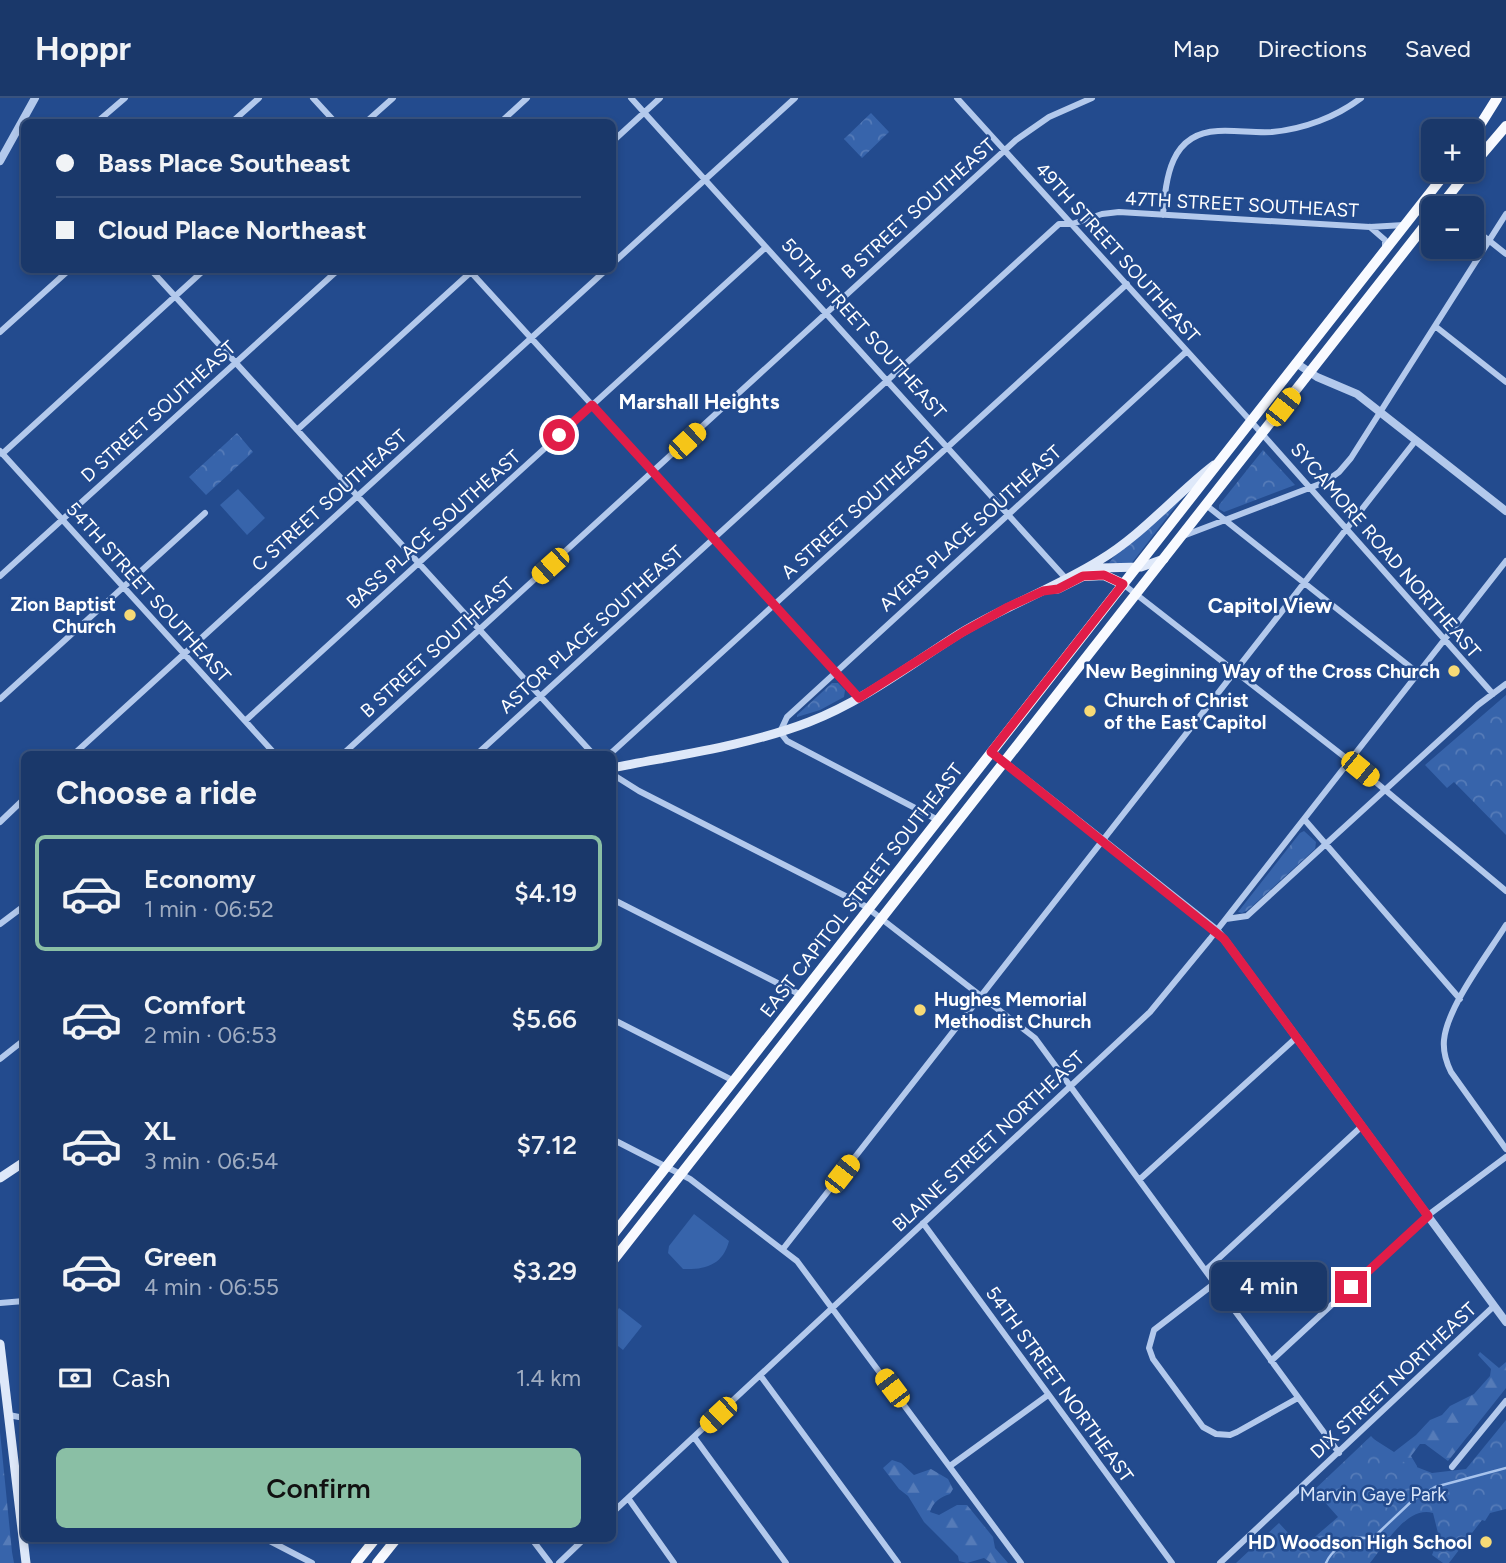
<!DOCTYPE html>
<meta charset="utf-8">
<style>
body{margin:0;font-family:Figtree,sans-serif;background:#274372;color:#f1f3f6;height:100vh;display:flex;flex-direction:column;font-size:26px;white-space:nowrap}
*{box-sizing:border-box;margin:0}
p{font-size:23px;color:#9facc1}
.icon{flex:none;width:38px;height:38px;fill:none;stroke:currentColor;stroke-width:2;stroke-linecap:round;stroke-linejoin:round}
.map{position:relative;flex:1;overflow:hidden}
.sheet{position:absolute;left:21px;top:653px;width:595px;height:791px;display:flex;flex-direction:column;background:#1a386a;border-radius:10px;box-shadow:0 4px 10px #0003,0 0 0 2px #38527e}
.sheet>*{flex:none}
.top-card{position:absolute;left:21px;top:21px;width:595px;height:154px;border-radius:10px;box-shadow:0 4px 10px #0003,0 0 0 2px #38527e;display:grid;align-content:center;height:154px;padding:0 35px;background:#1a386a}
.tools{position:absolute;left:1421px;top:21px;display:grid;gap:14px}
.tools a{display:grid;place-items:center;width:63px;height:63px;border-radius:10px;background:#1a386a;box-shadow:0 4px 10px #0003,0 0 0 2px #38527e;font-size:35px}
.end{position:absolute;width:32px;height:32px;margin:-16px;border:9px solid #e11d48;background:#fff;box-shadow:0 0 0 4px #fff}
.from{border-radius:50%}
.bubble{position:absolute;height:49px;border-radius:10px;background:#1a386a;box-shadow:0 4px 10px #0003,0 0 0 2px #38527e;font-size:23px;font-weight:600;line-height:49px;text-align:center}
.car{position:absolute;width:21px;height:42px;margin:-21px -10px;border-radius:9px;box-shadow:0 0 5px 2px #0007;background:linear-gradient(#f5c518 24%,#345 0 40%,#f5c518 0 76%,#345 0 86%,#f5c518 0)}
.top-card b{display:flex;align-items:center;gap:24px;height:66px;font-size:26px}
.top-card b+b{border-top:2px solid #38527e}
.top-card i{width:18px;height:18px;background:#f1f3f6}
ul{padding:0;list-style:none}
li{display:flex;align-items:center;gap:21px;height:116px;margin:0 14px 10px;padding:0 21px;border:4px solid transparent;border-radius:10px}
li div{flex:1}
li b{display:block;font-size:26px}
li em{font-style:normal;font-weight:600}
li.active{border-color:#8abfa5}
li>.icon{width:63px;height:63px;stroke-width:1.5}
h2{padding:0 35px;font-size:32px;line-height:84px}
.pay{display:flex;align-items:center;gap:18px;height:77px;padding:0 35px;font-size:26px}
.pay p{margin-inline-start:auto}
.button{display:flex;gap:14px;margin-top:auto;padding:14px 35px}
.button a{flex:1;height:80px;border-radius:10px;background:#8abfa5;color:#111;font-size:28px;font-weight:600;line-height:80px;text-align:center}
header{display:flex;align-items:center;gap:42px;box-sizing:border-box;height:98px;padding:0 35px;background:#1a386a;border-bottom:2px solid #38527e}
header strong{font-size:33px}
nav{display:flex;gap:38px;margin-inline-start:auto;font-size:24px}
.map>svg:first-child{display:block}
.forest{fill:url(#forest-firs)}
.park{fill:url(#park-crowns)}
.garden{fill:#3764ab}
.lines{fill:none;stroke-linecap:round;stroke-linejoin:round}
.stream{stroke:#a7c3ed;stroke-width:2.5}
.minor{stroke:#b3c9ec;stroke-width:6}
.tertiary{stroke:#b3c9ec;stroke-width:8}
.secondary{stroke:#dee8f9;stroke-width:9}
.primary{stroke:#f8faff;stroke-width:10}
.route{stroke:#e11d48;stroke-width:9}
.poi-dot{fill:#f7da76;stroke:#234b8e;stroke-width:2.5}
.labels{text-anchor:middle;stroke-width:5;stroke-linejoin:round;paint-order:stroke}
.street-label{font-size:19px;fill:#fff;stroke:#234b8e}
.poi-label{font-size:19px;font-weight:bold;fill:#fff;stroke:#234b8e;text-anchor:end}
.park-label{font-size:19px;fill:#d8e5f9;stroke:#234b8e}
.neighbourhood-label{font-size:21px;font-weight:bold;fill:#fff;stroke:#234b8e}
</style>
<header>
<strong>Hoppr</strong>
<nav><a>Map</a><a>Directions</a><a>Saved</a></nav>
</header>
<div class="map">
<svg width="1506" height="1465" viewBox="0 0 1506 1465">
<defs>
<pattern id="forest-firs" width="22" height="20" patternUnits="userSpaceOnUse" patternTransform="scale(1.75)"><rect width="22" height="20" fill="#3764ab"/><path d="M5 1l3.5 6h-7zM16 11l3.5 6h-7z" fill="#557bb8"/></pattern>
<pattern id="park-crowns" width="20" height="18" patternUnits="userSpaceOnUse" patternTransform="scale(1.75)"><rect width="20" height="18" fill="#3764ab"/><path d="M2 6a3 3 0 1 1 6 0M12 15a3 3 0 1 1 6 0" fill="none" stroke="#557bb8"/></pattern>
</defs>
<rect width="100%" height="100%" fill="#234b8e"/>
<!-- forest -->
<path class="forest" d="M 1480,1254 L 1499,1270 L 1506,1264 L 1506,1290 L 1448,1363 L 1425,1346 L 1420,1346 L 1411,1358 L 1417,1368 L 1418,1379 L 1358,1352 L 1367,1342 L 1372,1340 L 1394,1354 L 1416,1337 L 1430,1322 L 1442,1317 L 1450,1308 L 1474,1296 L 1490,1278 L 1491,1271 L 1478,1257 Z
M 0,1334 L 12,1454 L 14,1465 L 0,1465 Z
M 892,1362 L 901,1365 L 914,1377 L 931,1371 L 948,1381 L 953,1391 L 950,1396 C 940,1399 933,1404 930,1414 L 939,1417 L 957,1407 L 967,1407 L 993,1439 L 995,1450 L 1008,1465 L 991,1465 L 984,1460 L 967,1465 L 959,1463 L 958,1458 L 924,1424 L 908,1398 L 899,1391 L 883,1370 Z"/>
<!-- park -->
<path class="park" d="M 871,15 L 889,34 L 862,60 L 844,41 Z
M 237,335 L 253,354 L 206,397 L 189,379 Z
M 1263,352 L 1295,387 L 1224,414 L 1219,411 L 1219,407 Z
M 1182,400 L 1131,466 L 1109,465 L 1119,452 Z
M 832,585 L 838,585 L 845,592 L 844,599 L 820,612 L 797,619 L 797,617 Z
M 1506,597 L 1506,737 L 1454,684 L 1447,690 L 1425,667 Z
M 1304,733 L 1316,744 L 1315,751 L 1248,812 L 1242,815 L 1238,814 L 1300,735 Z
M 1506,1322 L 1506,1411 L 1490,1415 L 1485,1423 L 1482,1422 L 1449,1465 L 1443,1465 L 1432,1457 L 1439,1439 L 1433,1415 C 1407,1407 1384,1448 1370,1465 L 1236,1465 L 1279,1425 L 1302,1450 L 1338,1419 L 1314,1392 L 1371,1338 L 1391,1359 L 1432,1375 L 1466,1371 Z"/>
<!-- garden -->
<path class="garden" d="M 238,391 L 265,420 L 247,437 L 220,407 Z
M 694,1116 L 729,1143 C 723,1167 705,1172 683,1171 L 668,1155 L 669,1148 Z
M 619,1210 L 642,1228 L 623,1252 L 613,1244 L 613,1219 Z"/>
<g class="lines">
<!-- stream -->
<path class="stream" d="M 1326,1465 C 1331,1453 1345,1443 1358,1440 C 1365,1439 1368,1442 1375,1438 L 1413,1402 L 1435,1389 L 1506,1370"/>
<!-- minor -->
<path class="minor" d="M 313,0 L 335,24
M 631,0 L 1069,484
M 957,0 L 1256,329 L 1493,596
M 97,24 L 125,0
M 232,24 L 259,0
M 366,24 L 393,0
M 501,24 L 527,0
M 612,44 L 660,0
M 1163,117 C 1166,80 1170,35 1218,33 C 1236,32 1254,35 1272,34 C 1304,31 1336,19 1361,0
M 1370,129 L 1385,142 L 1385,151
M 1472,129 L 1506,156
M 612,166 L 795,0
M 151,172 L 593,656
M 469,172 L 859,600
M 1435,228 L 1506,284
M 0,234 L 69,172
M 297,332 L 472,173
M 0,353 L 275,656
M 2,356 L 204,172
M 1206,407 L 1418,575
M 1183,438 L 1325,384 L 1339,374 L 1351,360 L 1506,116
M 0,478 L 338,172
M 1123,486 L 1360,671 L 1506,793
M 0,601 L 205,415
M 245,623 L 766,149
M 74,656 L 606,172
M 343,656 L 1016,42 L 1049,19 L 1092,0
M 477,656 L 1059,126 L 1072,126 L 1102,116 L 1119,114 L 1370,129 L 1404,127
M 610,656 L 1127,186
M 612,676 L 639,693 L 865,808 L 1035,940 L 1339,1355
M 1304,721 L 1460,901
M 938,722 L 787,643 L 780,634 L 787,619 L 1187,253
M 0,724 L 24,701
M 612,801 L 801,897
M 1226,821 L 1247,818 L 1478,607 L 1506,586
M 0,826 L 24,808
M 1506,827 C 1488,856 1447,909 1444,942 C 1443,953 1446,964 1451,974 L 1506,1051
M 612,921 L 734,983
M 0,961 L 24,942
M 612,1041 L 690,1081 L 797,1163 L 1021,1465
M 1139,1082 L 1297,939
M 923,1125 L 1172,1465
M 783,1151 L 1416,342
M 1206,1172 L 1362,1028
M 1215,1185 L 1154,1232 L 1149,1250 L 1153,1261 L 1203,1329 L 1216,1336 L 1230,1337 L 1237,1334 L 1298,1300
M 0,1205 L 24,1203
M 1271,1263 L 1431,1115 L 1506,1059
M 760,1277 L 898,1465
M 9,1317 L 24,1320
M 694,1339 L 786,1465
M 950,1368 L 1048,1297
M 1452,1369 L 1506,1303
M 628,1400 L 674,1465
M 612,1415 L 1150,914 L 1210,841 L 1506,463
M 264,1440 L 312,1465
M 531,1440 L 550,1465
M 559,1465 L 585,1440
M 1220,1465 L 1494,1208"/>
<!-- tertiary -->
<path class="tertiary" d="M 0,63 L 35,0
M 1296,265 L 1317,279 L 1357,296 L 1506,413
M 991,654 L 1217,833 L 1227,845 L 1506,1224"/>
<!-- secondary -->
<path class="secondary" d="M 1049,491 L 1058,491 L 1100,470 L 1141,469 L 1164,461
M 612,670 C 677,657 747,648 809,624 C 863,603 910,567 959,536 C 1005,508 1055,490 1100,462 C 1142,437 1175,397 1214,367
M 0,1080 L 24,1064
M 0,1246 L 26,1465"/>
<!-- primary -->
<path class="primary" d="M 1472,40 L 1497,0
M 1472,68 L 1506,28
M 1439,110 L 1469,72
M 1083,478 L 1104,477 L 1123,486
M 612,1138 L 1448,72
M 612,1164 L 1433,117
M 356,1465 L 376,1440
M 377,1465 L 397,1440"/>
</g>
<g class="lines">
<!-- route -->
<path class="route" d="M 559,337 L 592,307 L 859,600 L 963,534 L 1008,509 L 1043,493 L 1058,491 L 1083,478 L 1104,477 L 1123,486 L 991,654 L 1224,841 L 1428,1118 L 1351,1189"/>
</g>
<!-- markers -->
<g class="poi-dot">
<circle cx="130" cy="517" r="7"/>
<circle cx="1454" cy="573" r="7"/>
<circle cx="1090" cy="613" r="7"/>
<circle cx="920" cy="912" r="7"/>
<circle cx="1486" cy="1444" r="7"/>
</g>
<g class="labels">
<!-- street labels -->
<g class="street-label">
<text transform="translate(1242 106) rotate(3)" y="7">47TH STREET SOUTHEAST</text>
<text transform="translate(918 110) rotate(-42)" y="7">B STREET SOUTHEAST</text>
<text transform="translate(1118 154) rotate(48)" y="7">49TH STREET SOUTHEAST</text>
<text transform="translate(864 230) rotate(48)" y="7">50TH STREET SOUTHEAST</text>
<text transform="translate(158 313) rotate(-42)" y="7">D STREET SOUTHEAST</text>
<text transform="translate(329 402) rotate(-42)" y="7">C STREET SOUTHEAST</text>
<text transform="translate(858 410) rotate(-42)" y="7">A STREET SOUTHEAST</text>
<text transform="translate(970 430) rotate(-42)" y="7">AYERS PLACE SOUTHEAST</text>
<text transform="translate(433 431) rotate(-42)" y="7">BASS PLACE SOUTHEAST</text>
<text transform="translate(1386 452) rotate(49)" y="7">SYCAMORE ROAD NORTHEAST</text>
<text transform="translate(149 494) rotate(48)" y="7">54TH STREET SOUTHEAST</text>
<text transform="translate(591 531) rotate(-42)" y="7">ASTOR PLACE SOUTHEAST</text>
<text transform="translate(437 549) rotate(-42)" y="7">B STREET SOUTHEAST</text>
<text transform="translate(861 792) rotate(-52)" y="7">EAST CAPITOL STREET SOUTHEAST</text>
<text transform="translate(988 1043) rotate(-43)" y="7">BLAINE STREET NORTHEAST</text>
<text transform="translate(1393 1282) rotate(-43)" y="7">DIX STREET NORTHEAST</text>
<text transform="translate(1060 1286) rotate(54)" y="7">54TH STREET NORTHEAST</text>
</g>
<!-- poi labels -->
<g class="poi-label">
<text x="116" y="513">Zion Baptist<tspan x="116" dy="22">Church</tspan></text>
<text x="1440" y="580">New Beginning Way of the Cross Church</text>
<text x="1104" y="609" text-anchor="start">Church of Christ<tspan x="1104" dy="22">of the East Capitol</tspan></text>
<text x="934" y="908" text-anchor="start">Hughes Memorial<tspan x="934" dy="22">Methodist Church</tspan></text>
<text x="1472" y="1451">HD Woodson High School</text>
</g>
<!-- park labels -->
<g class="park-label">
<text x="1373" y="1403">Marvin Gaye Park</text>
</g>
<!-- neighbourhood labels -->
<g class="neighbourhood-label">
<text x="699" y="311">Marshall Heights</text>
<text x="1270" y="515">Capitol View</text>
</g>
</g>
</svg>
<div class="tools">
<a>+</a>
<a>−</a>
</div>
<i class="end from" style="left:559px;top:337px"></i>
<i class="end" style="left:1351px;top:1189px"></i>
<div class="bubble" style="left:1211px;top:1164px;width:116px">4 min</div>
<i class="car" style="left:1283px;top:309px;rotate:38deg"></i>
<i class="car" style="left:687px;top:343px;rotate:47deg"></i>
<i class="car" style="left:550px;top:468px;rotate:228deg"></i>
<i class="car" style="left:1360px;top:671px;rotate:129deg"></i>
<i class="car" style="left:842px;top:1076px;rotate:38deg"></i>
<i class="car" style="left:892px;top:1290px;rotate:323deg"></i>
<i class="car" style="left:718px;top:1317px;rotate:227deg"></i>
<div class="top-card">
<b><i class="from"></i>Bass Place Southeast</b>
<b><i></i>Cloud Place Northeast</b>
</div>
<section class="sheet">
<h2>Choose a ride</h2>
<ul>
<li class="active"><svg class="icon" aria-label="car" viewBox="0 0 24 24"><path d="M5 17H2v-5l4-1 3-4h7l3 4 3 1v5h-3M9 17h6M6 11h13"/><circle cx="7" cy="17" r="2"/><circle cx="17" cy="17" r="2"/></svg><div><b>Economy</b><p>1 min · 06:52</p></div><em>$4.19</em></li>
<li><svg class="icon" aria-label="car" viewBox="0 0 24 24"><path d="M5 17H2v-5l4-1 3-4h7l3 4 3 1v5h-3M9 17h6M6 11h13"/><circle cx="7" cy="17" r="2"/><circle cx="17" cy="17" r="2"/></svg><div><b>Comfort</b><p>2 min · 06:53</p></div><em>$5.66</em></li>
<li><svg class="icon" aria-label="car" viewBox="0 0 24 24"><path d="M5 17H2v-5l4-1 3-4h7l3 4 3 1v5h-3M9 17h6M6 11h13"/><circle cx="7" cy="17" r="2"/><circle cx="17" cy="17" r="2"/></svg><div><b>XL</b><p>3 min · 06:54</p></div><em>$7.12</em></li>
<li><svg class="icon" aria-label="car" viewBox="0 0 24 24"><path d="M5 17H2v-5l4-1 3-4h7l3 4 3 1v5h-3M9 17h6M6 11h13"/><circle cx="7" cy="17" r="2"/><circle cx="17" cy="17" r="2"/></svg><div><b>Green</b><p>4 min · 06:55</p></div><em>$3.29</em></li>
</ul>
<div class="pay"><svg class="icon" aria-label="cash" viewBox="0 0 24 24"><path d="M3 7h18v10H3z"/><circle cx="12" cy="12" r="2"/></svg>Cash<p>1.4 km</p></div>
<div class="button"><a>Confirm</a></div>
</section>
</div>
